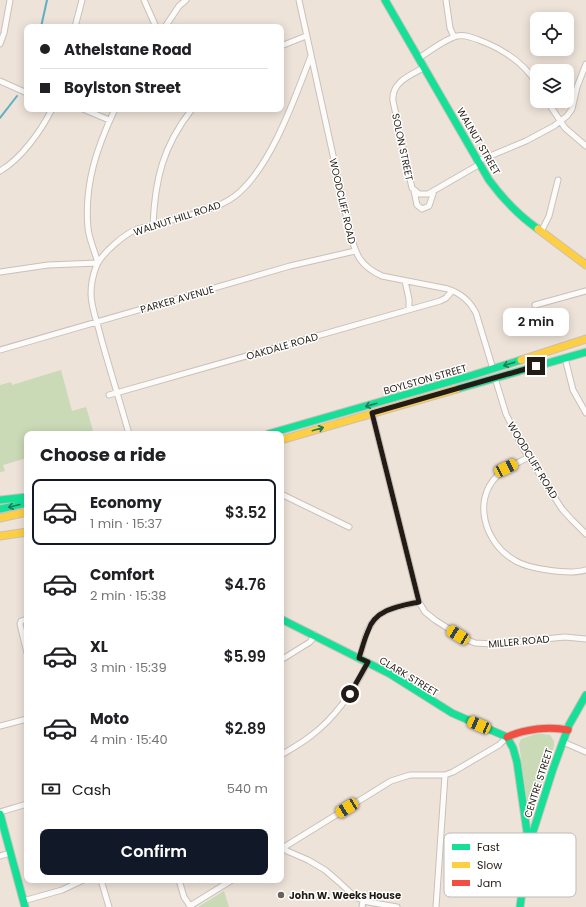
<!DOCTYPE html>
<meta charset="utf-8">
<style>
body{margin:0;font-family:Poppins,sans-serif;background:#f2f2f2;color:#202124;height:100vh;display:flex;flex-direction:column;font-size:15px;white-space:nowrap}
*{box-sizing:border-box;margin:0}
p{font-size:13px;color:#757577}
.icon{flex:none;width:22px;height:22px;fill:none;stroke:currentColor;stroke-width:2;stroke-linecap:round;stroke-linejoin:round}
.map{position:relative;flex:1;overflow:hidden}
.side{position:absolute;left:24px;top:431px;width:260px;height:452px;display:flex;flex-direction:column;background:#fff;border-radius:8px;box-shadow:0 2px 10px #0003}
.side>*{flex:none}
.banner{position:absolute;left:24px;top:24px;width:260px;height:88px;border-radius:8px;box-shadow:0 2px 10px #0003;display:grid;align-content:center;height:88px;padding:0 16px;background:#fff}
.controls{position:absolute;left:530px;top:12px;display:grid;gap:8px}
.controls a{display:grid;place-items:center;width:44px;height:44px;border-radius:8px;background:#fff;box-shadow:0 2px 10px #0003;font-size:20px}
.end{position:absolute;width:18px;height:18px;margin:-9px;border:5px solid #231b15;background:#fff;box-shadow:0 0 0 2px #fff}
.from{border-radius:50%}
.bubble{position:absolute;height:28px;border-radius:8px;background:#fff;box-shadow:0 2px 10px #0003;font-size:13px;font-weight:600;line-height:28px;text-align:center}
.car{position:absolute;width:12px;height:24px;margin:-12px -6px;border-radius:5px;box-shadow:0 0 3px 1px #0007;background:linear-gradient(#f5c518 24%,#345 0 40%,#f5c518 0 76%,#345 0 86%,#f5c518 0)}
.banner b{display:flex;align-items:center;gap:14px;height:38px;font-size:15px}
.banner b+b{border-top:1px solid #e0e0e0}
.banner i{width:10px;height:10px;background:#202124}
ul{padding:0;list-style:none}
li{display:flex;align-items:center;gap:12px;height:66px;margin:0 8px 6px;padding:0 8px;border:2px solid transparent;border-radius:8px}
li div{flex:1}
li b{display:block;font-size:15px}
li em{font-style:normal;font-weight:600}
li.selected{border-color:#111827}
li>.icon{width:36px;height:36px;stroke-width:1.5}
h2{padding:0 16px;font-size:18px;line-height:48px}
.pay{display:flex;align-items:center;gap:10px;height:44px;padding:0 16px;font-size:15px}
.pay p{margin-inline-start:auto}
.button{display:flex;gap:8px;margin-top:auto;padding:8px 16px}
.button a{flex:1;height:46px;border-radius:8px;background:#111827;color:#fff;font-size:16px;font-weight:600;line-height:46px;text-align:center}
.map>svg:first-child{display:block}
.green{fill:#cad9b6}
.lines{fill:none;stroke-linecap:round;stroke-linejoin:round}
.stream{stroke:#5eb0c0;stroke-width:2}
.street-casing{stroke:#c9c0b9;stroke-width:7}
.fast-casing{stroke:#c9c0b9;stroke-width:9}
.slow-casing{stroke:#c9c0b9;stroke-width:9}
.jam-casing{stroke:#c9c0b9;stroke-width:9}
.street{stroke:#fcfbf9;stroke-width:5}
.fast{stroke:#16e098;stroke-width:7}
.slow{stroke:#ffcf43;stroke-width:7}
.jam{stroke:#f24e42;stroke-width:7}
.oneway{stroke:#1c7e56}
.route{stroke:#231b15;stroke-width:5}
.poi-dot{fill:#6a615a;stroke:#fff;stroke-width:1.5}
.labels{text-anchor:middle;stroke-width:3;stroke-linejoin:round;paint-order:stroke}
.street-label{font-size:10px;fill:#231b15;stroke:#fff}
.poi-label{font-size:10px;font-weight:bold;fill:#231b15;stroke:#fff;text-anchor:start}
.key{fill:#fff;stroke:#bdbbb9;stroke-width:1}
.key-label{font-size:11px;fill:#231b15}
</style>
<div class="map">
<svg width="586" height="907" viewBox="0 0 586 907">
<rect width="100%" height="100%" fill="#eee3d9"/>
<!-- green -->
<path class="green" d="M 61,370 L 72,411 L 86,407 L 94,434 L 27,434 L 27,458 L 3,465 L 5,471 L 0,472 L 0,385 L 11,382 L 12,385 Z
M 536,734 L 543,734 L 550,735 L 554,741 L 554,746 L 533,811 L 529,813 L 519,744 L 521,739 Z
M 224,891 L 229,907 L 198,907 Z"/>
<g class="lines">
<!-- stream -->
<path class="stream" d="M 41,27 L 47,0
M 25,83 L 27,78
M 0,118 L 17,96"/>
<!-- street casing -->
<g class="street-casing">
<path id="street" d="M 144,0 L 156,27
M 299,0 L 350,233 C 356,255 360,266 382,276 L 448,289 C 460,293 470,301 476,313 L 493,369
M 446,0 L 450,28 L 454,37
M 75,27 L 82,0
M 165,27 L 179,6 L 186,0
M 0,44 L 4,33 L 10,0
M 281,46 L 306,36
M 419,58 C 430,51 445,39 457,36 C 466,34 476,39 484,42 C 506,51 524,63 537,84
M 425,67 C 411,75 391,82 393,101 L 412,188 L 419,194 L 428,194 L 480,164
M 0,81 L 27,93
M 547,101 L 565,128 L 586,146
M 83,109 L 109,120
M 478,161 L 526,141 L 554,126 L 567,116 L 572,109 L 577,87 L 586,64
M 0,171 C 21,159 41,131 52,109
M 414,191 L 417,205 L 422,209 L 429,206 L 434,191
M 153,225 C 155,179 163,146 192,109
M 541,232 L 549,216 L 558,180
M 0,272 L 48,265 L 98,263 C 95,252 89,239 88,228 C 84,184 97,147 115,109
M 405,281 L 409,299 L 409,309
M 535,305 L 586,291
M 0,350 L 290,266 L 355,251
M 565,358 L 573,390 L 586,413
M 495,378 L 506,414 L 524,450 L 562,509 L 571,519 L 586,534
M 109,395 L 440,301 L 446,298 L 452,291
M 372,413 L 419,602 L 425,612 L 435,620 L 463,638 L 475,643 L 493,644 L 565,637 L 586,639
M 129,434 C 120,402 110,370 101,338 C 98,324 91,308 91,294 C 91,285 93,275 96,267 C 101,254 125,233 138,229 C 166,220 213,213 235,196 C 271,168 295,97 311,56
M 529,457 C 518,463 506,467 497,476 C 472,501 485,543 514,560 C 528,569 570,575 586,570
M 281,494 L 349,527
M 27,619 L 21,621 L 20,624 L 27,653
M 359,658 C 363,648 364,637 369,628 C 378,608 401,606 419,602
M 281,660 L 310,642 L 315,635
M 0,726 L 27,719
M 563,742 L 586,752
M 281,755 C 291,749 302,743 312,735 C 337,716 354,690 368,662
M 0,812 L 27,804
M 283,848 L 287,851 L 308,860 L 325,870 L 339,882 L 355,897 L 368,902 L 397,907
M 281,849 L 391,781 L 410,775 L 445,775 L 453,772 L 499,745 L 507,737
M 0,856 L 10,853
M 101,880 L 109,907
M 179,880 L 184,897 L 190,906 L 232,880
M 23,901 L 62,890 L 83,880
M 362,907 L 363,901
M 436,907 L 445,775"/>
</g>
<!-- fast casing -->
<g class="fast-casing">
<path id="fast" d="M 385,0 L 489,180 C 503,199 518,215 538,229
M 457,389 L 586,352
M 268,434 L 473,375 L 521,360
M 0,500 L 27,497
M 0,509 L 27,503
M 281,619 L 390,674 L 452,713 L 507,737 L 513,748 L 517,762 L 529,846
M 0,814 L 25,907
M 520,907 L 527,855 L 532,835 L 553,769 L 569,725 L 586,695"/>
</g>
<!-- slow casing -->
<g class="slow-casing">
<path id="slow" d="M 538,229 L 586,265
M 521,360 L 586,339
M 281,440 L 457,389
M 0,518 L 27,512
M 0,536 L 27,532"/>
</g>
<!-- jam casing -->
<g class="jam-casing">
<path id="jam" d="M 507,737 C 525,729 549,726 568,730"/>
</g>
<!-- street -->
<use href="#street" class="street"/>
<!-- fast -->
<use href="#fast" class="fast"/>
<!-- slow -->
<use href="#slow" class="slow"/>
<!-- jam -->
<use href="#jam" class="jam"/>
</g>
<!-- one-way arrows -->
<defs><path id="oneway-shaft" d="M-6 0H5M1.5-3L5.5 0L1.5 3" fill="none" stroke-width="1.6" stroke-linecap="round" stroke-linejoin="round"/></defs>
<g class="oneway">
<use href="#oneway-shaft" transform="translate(509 364) rotate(162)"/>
<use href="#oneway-shaft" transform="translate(371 405) rotate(164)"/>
<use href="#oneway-shaft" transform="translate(318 429) rotate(-16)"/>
<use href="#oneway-shaft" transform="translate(14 506) rotate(166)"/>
</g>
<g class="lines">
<!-- route -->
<path class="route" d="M 350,694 L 368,662 L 359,658 C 362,649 364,640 368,631 C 375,609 400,606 419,602 L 372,413 L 536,366"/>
</g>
<!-- markers -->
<circle class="poi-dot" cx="281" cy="895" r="4"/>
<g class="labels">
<!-- street labels -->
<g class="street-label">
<text transform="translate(479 141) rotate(60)" y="4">WALNUT STREET</text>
<text transform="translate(403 147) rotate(78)" y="4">SOLON STREET</text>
<text transform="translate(343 201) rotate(77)" y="4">WOODCLIFF ROAD</text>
<text transform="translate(177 218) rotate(-18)" y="4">WALNUT HILL ROAD</text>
<text transform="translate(177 299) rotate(-16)" y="4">PARKER AVENUE</text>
<text transform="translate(282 346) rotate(-16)" y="4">OAKDALE ROAD</text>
<text transform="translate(425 379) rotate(-16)" y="4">BOYLSTON STREET</text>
<text transform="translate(533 460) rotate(59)" y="4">WOODCLIFF ROAD</text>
<text transform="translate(519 641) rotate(-5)" y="4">MILLER ROAD</text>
<text transform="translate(409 676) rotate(31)" y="4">CLARK STREET</text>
<text transform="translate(538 783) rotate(-72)" y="4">CENTRE STREET</text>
</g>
<!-- poi labels -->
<g class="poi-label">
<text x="289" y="899">John W. Weeks House</text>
</g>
</g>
<!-- legend -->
<rect x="444" y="833" width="132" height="64" rx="6" class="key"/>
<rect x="452" y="844" width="18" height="6" fill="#16e098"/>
<rect x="452" y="862" width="18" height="6" fill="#ffcf43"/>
<rect x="452" y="880" width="18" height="6" fill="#f24e42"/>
<g class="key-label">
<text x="477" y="851">Fast</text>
<text x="477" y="869">Slow</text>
<text x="477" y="887">Jam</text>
</g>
</svg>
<div class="controls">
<a><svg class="icon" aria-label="locate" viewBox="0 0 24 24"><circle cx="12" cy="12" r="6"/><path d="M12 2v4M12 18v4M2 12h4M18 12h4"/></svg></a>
<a><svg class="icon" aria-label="layers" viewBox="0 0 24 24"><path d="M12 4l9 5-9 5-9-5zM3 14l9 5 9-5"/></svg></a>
</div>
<i class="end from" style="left:350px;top:694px"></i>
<i class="end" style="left:536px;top:366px"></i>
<div class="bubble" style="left:503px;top:308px;width:66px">2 min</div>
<i class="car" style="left:506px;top:468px;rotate:64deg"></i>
<i class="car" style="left:458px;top:635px;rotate:302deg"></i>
<i class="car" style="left:479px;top:725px;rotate:293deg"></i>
<i class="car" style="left:347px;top:808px;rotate:238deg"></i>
<div class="banner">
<b><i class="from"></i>Athelstane Road</b>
<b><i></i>Boylston Street</b>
</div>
<section class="side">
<h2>Choose a ride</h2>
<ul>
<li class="selected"><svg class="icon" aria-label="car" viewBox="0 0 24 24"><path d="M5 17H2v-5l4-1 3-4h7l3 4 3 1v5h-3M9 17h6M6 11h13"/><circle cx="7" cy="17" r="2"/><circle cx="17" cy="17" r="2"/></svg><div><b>Economy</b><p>1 min · 15:37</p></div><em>$3.52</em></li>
<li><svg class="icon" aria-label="car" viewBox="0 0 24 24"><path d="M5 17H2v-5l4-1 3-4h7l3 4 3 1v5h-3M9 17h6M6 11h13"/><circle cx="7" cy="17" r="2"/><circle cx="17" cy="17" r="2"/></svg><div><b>Comfort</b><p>2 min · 15:38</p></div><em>$4.76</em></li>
<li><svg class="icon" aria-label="car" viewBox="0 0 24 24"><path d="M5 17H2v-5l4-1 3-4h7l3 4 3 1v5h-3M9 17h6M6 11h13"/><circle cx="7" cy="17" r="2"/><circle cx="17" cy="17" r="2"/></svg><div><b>XL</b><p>3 min · 15:39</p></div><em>$5.99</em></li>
<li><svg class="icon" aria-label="car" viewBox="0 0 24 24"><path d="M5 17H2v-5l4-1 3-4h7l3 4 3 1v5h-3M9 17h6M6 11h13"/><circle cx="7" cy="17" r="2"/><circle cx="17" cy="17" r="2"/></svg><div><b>Moto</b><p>4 min · 15:40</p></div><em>$2.89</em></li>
</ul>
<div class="pay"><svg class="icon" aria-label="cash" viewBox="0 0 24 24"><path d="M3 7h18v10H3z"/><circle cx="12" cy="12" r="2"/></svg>Cash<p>540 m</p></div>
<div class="button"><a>Confirm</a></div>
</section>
</div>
